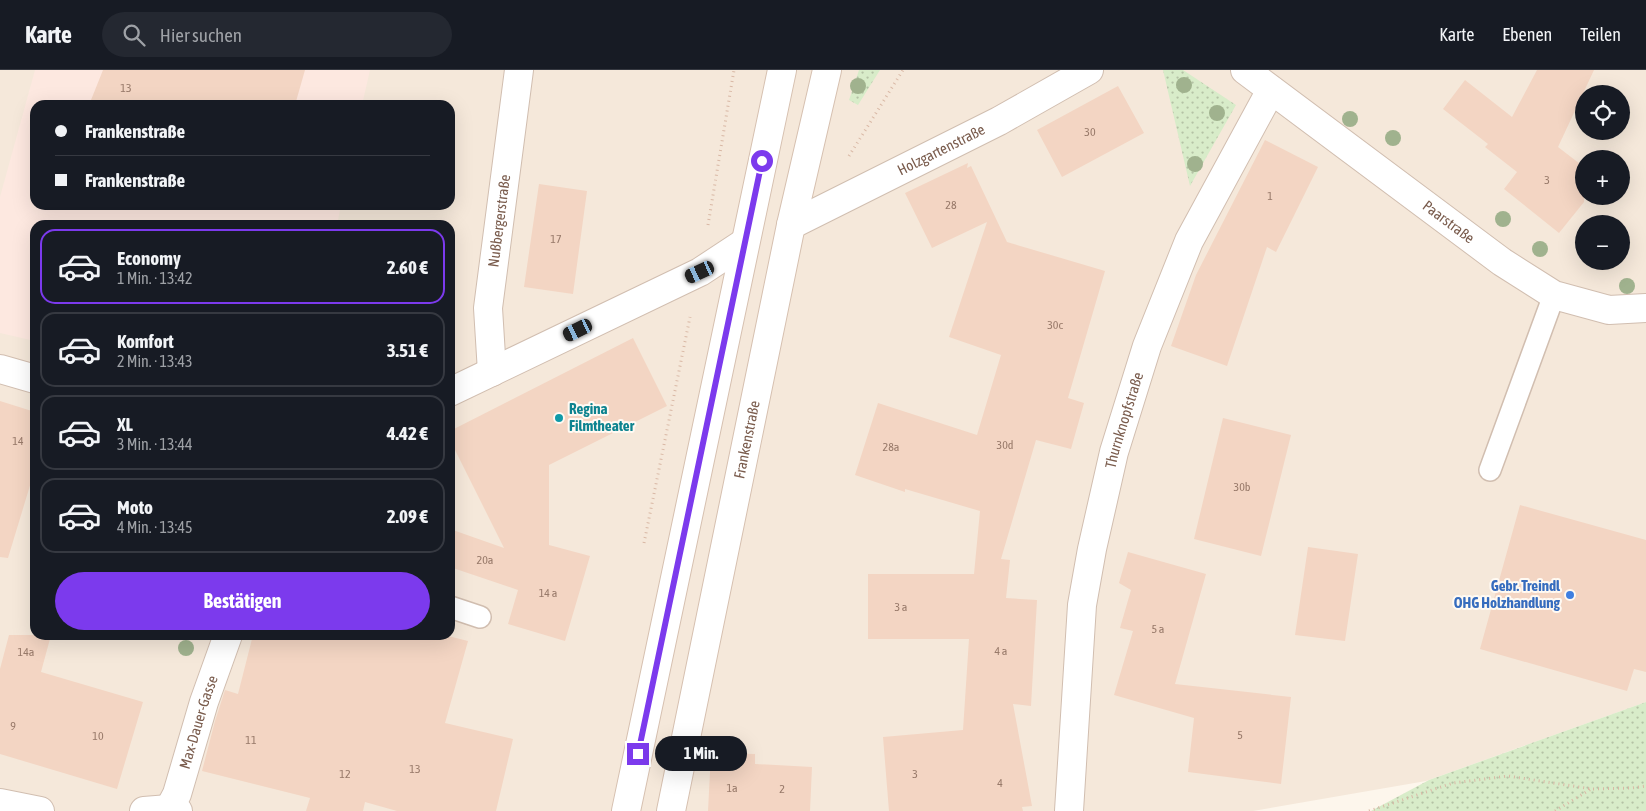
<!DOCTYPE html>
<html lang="de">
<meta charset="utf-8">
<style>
body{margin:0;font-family:"Asap Condensed",sans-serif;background:#242831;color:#f1f3f6;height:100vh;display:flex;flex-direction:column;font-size:19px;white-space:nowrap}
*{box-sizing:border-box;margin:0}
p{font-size:16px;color:#9ea1a6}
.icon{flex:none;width:28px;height:28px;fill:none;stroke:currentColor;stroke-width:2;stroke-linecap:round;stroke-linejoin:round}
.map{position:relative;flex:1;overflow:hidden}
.side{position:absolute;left:30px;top:150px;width:425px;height:420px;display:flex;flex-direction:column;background:#171b24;border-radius:15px;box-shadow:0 5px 20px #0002}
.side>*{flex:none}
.top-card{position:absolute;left:30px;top:30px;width:425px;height:110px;border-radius:15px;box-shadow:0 5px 20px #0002;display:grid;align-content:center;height:110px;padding:0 25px;background:#171b24}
.buttons{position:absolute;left:1575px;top:15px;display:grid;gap:10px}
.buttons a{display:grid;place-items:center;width:55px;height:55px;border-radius:50%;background:#171b24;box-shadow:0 5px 20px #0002;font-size:25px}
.end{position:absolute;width:22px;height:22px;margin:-11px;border:6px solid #7c3aed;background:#fff;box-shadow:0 0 0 2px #fff}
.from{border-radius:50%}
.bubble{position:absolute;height:35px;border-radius:18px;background:#171b24;box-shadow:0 5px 20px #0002;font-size:16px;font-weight:700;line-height:35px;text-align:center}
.car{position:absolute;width:15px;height:30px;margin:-15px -8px;border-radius:6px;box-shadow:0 0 4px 1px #0007;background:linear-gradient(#222 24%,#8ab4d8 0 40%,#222 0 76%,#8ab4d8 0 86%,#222 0)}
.top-card b{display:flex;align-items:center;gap:18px;height:48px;font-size:19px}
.top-card b+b{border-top:1px solid #363941}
.top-card i{width:12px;height:12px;background:#f1f3f6}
ul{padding:9px 0 0;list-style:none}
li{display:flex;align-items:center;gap:15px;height:75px;margin:0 10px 8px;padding:0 15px;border:2px solid #363941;border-radius:15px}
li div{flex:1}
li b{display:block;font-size:19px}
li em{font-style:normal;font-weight:700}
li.current{border-color:#7c3aed}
li>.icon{width:45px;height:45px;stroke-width:1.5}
.cta{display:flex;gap:10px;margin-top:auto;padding:10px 25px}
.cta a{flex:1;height:58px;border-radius:30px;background:#7c3aed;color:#fff;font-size:20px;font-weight:700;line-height:58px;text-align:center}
header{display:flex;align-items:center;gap:30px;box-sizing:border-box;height:70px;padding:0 25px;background:#171b24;border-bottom:1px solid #363941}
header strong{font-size:24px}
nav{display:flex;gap:28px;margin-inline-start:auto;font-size:18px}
.search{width:350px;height:45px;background:#242831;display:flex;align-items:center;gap:12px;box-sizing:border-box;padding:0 18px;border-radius:28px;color:#9ea1a6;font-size:19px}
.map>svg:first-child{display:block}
.residential{fill:#f5e8da;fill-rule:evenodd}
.commercial{fill:#fde8e0}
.grass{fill:url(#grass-dots)}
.building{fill:#f3d5c3}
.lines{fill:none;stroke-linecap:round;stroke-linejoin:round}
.lane-casing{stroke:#d1beb0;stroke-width:24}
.street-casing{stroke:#d1beb0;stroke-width:30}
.secondary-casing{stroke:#d6c0b0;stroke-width:30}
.path{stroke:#d9b8a5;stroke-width:3;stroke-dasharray:1 4;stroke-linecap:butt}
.lane{stroke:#fff;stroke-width:21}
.street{stroke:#fff;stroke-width:28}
.secondary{stroke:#fff;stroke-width:28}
.tree{fill:#a0b28e}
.route{stroke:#7c3aed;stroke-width:6}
.culture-dot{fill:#0f9aa8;stroke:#fffaf3;stroke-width:2}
.shop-dot{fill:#3f7fe0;stroke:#fffaf3;stroke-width:2}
.labels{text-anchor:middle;stroke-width:4;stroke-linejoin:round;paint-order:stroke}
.number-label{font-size:12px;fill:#987a6a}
.street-label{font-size:15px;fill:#7a5c4d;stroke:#fffaf3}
.culture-label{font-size:15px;font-weight:bold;fill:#0d838f;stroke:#fffaf3;text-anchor:start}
.shop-label{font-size:15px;font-weight:bold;fill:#366cbe;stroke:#fffaf3;text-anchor:end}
</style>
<header>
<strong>Karte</strong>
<div class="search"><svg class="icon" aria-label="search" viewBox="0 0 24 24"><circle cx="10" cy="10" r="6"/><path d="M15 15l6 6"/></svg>Hier suchen</div>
<nav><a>Karte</a><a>Ebenen</a><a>Teilen</a></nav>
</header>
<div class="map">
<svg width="1646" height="741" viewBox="0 0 1646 741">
<defs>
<pattern id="grass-dots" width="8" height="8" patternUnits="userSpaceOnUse" patternTransform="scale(1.25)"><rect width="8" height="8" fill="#d8ecc9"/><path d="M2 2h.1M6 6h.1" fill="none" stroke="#b4c2a5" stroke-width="1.8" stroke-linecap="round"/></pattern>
</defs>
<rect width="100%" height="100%" fill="#fdf6ec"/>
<!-- residential -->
<path class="residential" d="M 0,0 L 1646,0 L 1646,632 L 1426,711 L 1253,741 L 0,741 ZM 1584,24 L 1621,24 L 1621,61 L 1584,61 ZM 35,35 L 450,35 L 450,135 L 35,135 ZM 1584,89 L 1621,89 L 1621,126 L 1584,126 ZM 1584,154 L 1621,154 L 1621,191 L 1584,191 ZM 35,155 L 450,155 L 450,565 L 35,565 Z"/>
<!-- commercial -->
<path class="commercial" d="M 35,0 L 370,0 L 362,35 L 35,35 L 35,135 L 341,135 L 337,155 L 35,155 L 35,271 L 0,263 L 0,127 Z"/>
<!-- grass -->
<path class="grass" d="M 859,0 L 880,0 L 858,35 L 849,30 Z
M 1163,0 L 1183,0 L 1236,35 L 1190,116 Z
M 1646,632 L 1646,741 L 1371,741 L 1429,710 Z"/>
<!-- building -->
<path class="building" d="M 103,0 L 305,0 L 295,35 L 89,35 Z
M 1537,0 L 1594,0 L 1558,77 L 1584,97 L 1584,132 L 1559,163 L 1504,119 L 1517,102 L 1485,77 L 1488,74 L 1443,39 L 1465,10 L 1512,47 Z
M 1118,16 L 1144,63 L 1062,107 L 1037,60 Z
M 1265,70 L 1318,97 L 1276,182 L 1267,177 L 1227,296 L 1171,276 L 1196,205 Z
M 968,93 L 967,98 L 971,96 L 1007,172 L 1105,201 L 1068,328 L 1084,333 L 1071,379 L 1036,370 L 1001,489 L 1010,490 L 1006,528 L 1037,530 L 1031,636 L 1013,634 L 1032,736 L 1022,737 L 1023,741 L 889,741 L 883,667 L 963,660 L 969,569 L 868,569 L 868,504 L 974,504 L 980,441 L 905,419 L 905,422 L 855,405 L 878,333 L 977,365 L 1001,285 L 949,267 L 987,152 L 932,178 L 905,123 Z
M 539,114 L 587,121 L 573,224 L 524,217 Z
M 633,268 L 667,336 L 549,395 L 549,475 L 590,486 L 565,571 L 508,554 L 518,520 L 450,497 L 450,459 L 504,478 L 450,370 L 450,361 Z
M 0,331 L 35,342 L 35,399 L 8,488 L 0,487 Z
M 1223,348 L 1291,365 L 1261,486 L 1194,469 Z
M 1520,435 L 1646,470 L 1646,602 L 1634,599 L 1627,621 L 1480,579 Z
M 1308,477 L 1358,484 L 1345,571 L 1295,565 Z
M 1128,482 L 1206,504 L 1175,614 L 1291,627 L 1281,714 L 1188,702 L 1194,648 L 1114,625 L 1133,561 L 1120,558 L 1131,520 L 1119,513 Z
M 9,565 L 51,565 L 41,602 L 143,632 L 117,719 L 0,684 L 0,599 Z
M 253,565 L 444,565 L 468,571 L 445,653 L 513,669 L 496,741 L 397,741 L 365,732 L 363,741 L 306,741 L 310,728 L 202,701 L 215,651 L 225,620 L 238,624 Z
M 711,683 L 755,684 L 755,694 L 812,697 L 810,741 L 708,741 Z"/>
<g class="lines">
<!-- lane casing -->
<g class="lane-casing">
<path id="lane" d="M 1490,400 L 1554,225
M 450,537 L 480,547"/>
</g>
<!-- street casing -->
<g class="street-casing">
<g id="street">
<path id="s1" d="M 1245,0 L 1502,192 L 1554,225 L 1609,240 L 1646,238"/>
<path id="s2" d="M 791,155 L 999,51 L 1089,0"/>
<path d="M 0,299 L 35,309"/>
<path id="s3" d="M 492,302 L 488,238 L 519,0"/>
<path d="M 450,322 L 700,202 L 744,173"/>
<path d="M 0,733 L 40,741"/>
<path id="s4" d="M 169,739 L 177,724 L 204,632 L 228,565"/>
<path d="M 144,741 L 169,739 L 178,741"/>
<path id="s5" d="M 1069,741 L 1082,535 L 1092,479 L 1114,382 L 1147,276 L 1189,171 L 1271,20"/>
</g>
</g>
<!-- secondary casing -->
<g class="secondary-casing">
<g id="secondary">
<path d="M 626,741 L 782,0"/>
<path id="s6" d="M 671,741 L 791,155 L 827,0"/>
</g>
</g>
<!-- path -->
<path class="path" d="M 849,86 L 903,0
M 708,155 L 734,0
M 644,473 L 690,247
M 1369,741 L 1453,713 L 1508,706 L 1592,719 L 1632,718 L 1646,716
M 1555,741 L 1591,719"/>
<!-- lane -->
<use href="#lane" class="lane"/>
<!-- street -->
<use href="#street" class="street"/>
<!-- secondary -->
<use href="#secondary" class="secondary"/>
</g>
<!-- trees -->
<g class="tree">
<circle cx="1184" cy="15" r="8"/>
<circle cx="858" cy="16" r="8"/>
<circle cx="1217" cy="43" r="8"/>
<circle cx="1350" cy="49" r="8"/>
<circle cx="1393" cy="68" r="8"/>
<circle cx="1195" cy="94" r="8"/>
<circle cx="1503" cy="149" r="8"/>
<circle cx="1540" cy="179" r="8"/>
<circle cx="1627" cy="216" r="8"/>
<circle cx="186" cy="578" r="8"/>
</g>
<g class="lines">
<!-- route -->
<path class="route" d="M 638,684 L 762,91"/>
</g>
<!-- markers -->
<circle class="culture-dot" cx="559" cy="348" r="5"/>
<circle class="shop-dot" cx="1570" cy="525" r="5"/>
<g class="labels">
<!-- number labels -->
<g class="number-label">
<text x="126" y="22">13</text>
<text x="1090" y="66">30</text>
<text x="1547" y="114">3</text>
<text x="1270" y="130">1</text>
<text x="951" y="139">28</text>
<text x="556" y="173">17</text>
<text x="1055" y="259">30c</text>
<text x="18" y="375">14</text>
<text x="1005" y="379">30d</text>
<text x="891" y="381">28a</text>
<text x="1242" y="421">30b</text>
<text x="485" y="494">20a</text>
<text x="548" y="527">14 a</text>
<text x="901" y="541">3 a</text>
<text x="1158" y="563">5 a</text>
<text x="1001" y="585">4 a</text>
<text x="26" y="586">14a</text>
<text x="13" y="660">9</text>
<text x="1240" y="669">5</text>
<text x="98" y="670">10</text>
<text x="251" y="674">11</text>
<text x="415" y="703">13</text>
<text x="345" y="708">12</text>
<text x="915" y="708">3</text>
<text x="1000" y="717">4</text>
<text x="732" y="722">1a</text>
<text x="782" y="723">2</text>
</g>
<!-- street labels -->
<g class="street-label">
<text dy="5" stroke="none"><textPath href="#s2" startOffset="168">Holzgartenstraße</textPath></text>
<text dy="5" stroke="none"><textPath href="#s3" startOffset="152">Nußbergerstraße</textPath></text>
<text dy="5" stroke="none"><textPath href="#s1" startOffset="254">Paarstraße</textPath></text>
<text dy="5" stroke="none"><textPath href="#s5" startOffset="396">Thurnknopfstraße</textPath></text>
<text dy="5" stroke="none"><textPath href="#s6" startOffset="379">Frankenstraße</textPath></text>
<text dy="5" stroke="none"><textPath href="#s4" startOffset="92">Max-Dauer-Gasse</textPath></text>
</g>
<!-- culture labels -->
<g class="culture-label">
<text x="569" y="344">Regina<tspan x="569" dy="17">Filmtheater</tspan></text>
</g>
<!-- shop labels -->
<g class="shop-label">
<text x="1560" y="521">Gebr. Treindl<tspan x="1560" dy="17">OHG Holzhandlung</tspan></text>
</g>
</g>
</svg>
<div class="buttons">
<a><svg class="icon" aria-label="locate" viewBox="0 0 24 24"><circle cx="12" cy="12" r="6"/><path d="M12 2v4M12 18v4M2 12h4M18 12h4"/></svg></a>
<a>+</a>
<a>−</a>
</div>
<i class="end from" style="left:762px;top:91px"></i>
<i class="end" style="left:638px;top:684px"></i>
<div class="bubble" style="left:655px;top:666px;width:92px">1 Min.</div>
<i class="car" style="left:700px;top:202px;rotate:245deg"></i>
<i class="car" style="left:578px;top:260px;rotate:244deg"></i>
<div class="top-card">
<b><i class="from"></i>Frankenstraße</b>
<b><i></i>Frankenstraße</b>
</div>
<section class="side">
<ul>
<li class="current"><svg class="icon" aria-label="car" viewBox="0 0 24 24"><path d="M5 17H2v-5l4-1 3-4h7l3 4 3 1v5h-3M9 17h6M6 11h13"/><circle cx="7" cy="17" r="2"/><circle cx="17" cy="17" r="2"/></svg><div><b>Economy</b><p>1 Min. · 13:42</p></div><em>2.60 €</em></li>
<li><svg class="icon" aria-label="car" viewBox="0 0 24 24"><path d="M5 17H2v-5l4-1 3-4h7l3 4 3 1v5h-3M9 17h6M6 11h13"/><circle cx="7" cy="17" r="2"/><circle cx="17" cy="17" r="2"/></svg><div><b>Komfort</b><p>2 Min. · 13:43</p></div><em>3.51 €</em></li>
<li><svg class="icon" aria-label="car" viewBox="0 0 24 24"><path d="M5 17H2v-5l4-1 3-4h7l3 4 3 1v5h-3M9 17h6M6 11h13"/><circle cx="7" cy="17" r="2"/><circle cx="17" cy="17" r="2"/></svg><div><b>XL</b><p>3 Min. · 13:44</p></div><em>4.42 €</em></li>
<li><svg class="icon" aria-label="car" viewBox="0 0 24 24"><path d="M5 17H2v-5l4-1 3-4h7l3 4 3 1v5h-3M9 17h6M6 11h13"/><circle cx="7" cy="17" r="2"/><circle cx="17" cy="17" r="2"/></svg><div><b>Moto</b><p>4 Min. · 13:45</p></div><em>2.09 €</em></li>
</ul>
<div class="cta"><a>Bestätigen</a></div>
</section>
</div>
